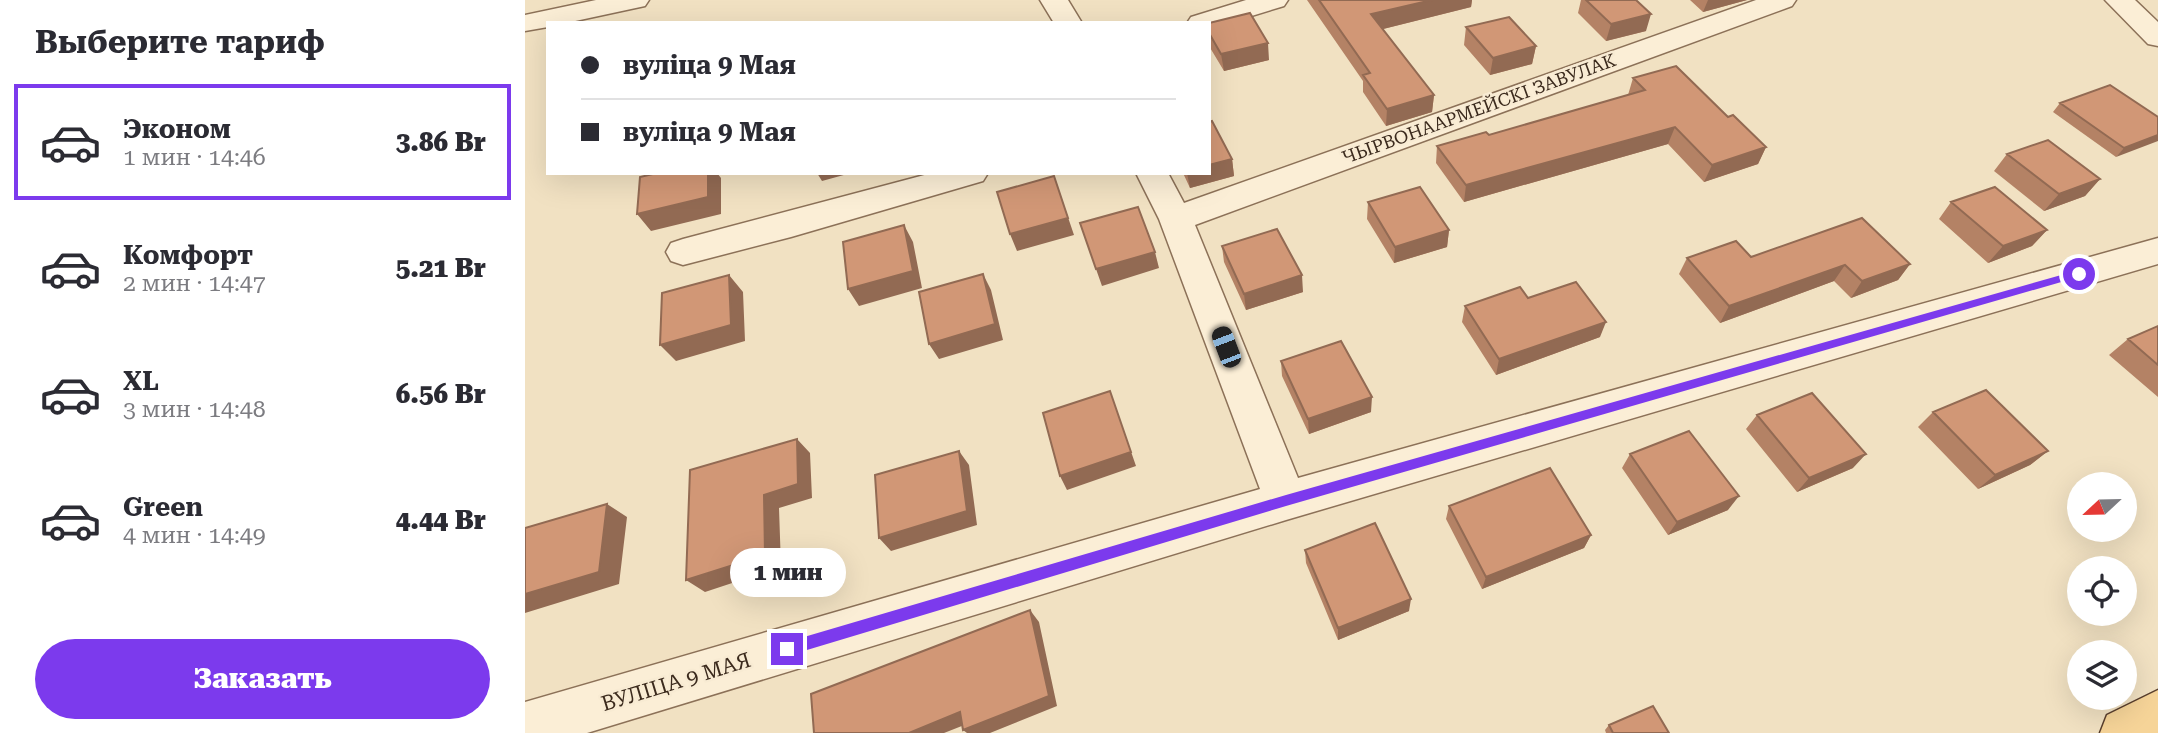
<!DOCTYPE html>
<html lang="ru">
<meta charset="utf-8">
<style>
body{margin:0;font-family:"Roboto Serif",serif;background:#f2f2f3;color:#2b2b33;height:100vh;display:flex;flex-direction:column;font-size:26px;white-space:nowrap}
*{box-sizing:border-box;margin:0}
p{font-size:23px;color:#7c7c81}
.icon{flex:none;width:38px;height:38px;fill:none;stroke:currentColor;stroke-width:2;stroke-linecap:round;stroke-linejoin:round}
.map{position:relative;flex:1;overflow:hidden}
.drawer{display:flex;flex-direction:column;background:#fff;width:525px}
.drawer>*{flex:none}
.hud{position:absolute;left:21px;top:21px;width:665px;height:154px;border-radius:0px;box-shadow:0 7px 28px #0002;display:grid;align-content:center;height:154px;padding:0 35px;background:#fff}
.needle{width:46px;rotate:248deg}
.fabs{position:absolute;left:1542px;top:472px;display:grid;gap:14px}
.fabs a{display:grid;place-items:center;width:70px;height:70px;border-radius:50%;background:#fff;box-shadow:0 7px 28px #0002;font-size:35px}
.end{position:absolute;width:32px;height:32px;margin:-16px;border:9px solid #7c3aed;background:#fff;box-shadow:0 0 0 4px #fff}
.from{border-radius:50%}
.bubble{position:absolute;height:49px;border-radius:24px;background:#fff;box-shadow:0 7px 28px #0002;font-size:23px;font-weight:800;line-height:49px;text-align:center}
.car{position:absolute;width:21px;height:42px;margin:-21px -10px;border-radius:9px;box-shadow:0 0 5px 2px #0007;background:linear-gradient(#222 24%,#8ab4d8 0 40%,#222 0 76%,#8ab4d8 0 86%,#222 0)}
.hud b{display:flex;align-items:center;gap:24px;height:66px;font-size:26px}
.hud b+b{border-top:2px solid #e1e1e2}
.hud i{width:18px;height:18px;background:#2b2b33}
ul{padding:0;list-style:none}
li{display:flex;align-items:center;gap:21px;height:116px;margin:0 14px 10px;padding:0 21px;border:4px solid transparent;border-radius:0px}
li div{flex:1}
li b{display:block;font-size:26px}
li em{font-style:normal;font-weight:800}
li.selected{border-color:#7c3aed}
li>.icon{width:63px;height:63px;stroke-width:1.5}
h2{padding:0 35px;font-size:32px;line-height:84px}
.cta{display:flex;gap:14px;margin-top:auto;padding:14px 35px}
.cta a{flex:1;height:80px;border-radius:42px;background:#7c3aed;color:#fff;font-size:28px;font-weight:800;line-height:80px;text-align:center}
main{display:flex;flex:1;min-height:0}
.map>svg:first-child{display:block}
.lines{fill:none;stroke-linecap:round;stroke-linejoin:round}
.minor-casing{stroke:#8c7158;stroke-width:3}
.major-casing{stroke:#5a3f2d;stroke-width:3}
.minor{fill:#fbeed6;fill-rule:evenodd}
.major{fill:#f6d498;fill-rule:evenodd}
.wall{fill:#b48265}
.shaded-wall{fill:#926a53}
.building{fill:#d19776;stroke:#926a53;stroke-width:2}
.route{fill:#7c3aed}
.labels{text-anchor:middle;stroke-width:5;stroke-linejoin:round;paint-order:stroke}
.far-street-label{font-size:18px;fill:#3b2a1d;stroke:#f8ebd3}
.street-label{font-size:21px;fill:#3b2a1d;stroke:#f8ebd3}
</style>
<main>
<section class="drawer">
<h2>Выберите тариф</h2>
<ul>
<li class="selected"><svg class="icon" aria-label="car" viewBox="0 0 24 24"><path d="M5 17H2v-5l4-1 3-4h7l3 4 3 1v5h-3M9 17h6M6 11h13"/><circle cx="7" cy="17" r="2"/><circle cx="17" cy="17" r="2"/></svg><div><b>Эконом</b><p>1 мин · 14:46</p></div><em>3.86 Br</em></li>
<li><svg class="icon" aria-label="car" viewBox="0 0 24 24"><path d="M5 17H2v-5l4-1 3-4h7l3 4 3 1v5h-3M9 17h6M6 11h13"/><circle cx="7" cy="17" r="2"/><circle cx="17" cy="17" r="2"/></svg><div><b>Комфорт</b><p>2 мин · 14:47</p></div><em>5.21 Br</em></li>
<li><svg class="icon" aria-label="car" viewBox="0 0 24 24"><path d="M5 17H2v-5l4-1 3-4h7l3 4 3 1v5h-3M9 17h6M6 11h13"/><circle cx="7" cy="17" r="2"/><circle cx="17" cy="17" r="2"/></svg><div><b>XL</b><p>3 мин · 14:48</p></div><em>6.56 Br</em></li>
<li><svg class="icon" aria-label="car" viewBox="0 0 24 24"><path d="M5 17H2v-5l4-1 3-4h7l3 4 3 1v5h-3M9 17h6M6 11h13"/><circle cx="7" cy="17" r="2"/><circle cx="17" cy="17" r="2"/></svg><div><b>Green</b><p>4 мин · 14:49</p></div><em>4.44 Br</em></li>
</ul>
<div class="cta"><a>Заказать</a></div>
</section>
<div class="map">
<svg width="1633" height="733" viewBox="0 0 1633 733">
<rect width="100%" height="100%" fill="#f1e1c2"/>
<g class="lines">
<!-- minor casing -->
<g class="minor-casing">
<path id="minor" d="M 71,0 L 124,0 L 120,6 L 41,23 L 23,23 L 23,27 L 0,31 L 0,15 Z
M 515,0 L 543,0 L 557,23 L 529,23 Z
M 721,0 L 763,0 L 759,6 L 684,29 L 684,23 L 662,23 L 666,17 Z
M 1231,0 L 1271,0 L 1267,6 L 670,225 L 773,478 L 1633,238 L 1633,264 L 761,520 L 62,733 L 0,733 L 0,702 L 735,489 L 634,219 L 611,173 L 643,173 L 659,203 Z
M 1580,0 L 1610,0 L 1633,22 L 1633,46 L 1623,44 Z
M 407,173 L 463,173 L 458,181 L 266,237 L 158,265 L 146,261 L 141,252 L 146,243 L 158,239 Z"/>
</g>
<!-- major casing -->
<g class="major-casing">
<path id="major" d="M 1633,690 L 1633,733 L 1575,733 L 1582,715 Z"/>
</g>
<!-- minor -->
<use href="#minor" class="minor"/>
<!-- major -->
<use href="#major" class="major"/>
</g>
<!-- wall -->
<path class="wall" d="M 782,0 L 947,0 L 946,7 L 858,29 L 909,95 L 907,112 L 861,126 L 838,92 L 838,81 Z
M 1056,0 L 1111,0 L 1121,31 L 1081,41 L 1053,13 Z
M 1165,0 L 1222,0 L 1178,12 Z
M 684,23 L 744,60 L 699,71 L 684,46 Z
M 941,27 L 1011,46 L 1007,64 L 965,75 L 939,45 Z
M 1108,78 L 1203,117 L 1241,147 L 1233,164 L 1179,182 L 1143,144 L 939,202 L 911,163 L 912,146 L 964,135 L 1103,95 Z
M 1535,103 L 1633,117 L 1591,157 L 1528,112 Z
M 1482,154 L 1575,179 L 1560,196 L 1519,211 L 1469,171 Z
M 707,159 L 709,176 L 665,188 L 658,173 L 684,173 Z
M 843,202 L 924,230 L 922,247 L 869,263 L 842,219 Z
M 1426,202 L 1522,230 L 1507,246 L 1463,263 L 1414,219 Z
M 697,246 L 778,292 L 721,310 L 699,262 Z
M 1226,257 L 1385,264 L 1373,280 L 1326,298 L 1309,281 L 1195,323 L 1154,274 L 1162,258 Z
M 1003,298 L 1075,337 L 971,375 L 937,322 L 940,306 Z
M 1633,326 L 1633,397 L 1584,355 L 1603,339 Z
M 756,361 L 846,412 L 784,434 L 757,376 Z
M 1408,412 L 1523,451 L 1505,465 L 1453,489 L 1393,427 Z
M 1232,415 L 1328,468 L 1272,492 L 1221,429 Z
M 1105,454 L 1203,510 L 1143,535 L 1097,468 Z
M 924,506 L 1066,535 L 1059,548 L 957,589 L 921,519 Z
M 780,550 L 884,611 L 813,640 L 781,563 Z
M 1084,725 L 1144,733 L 1081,733 L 1080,730 Z"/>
<!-- shaded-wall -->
<path class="shaded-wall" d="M 907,0 L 947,0 L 946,7 L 846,32 L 846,14 Z
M 1183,0 L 1222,0 L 1178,12 Z
M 1126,14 L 1121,31 L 1081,41 L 1086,24 Z
M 743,43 L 744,60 L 699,71 L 696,54 Z
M 1011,46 L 1007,64 L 965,75 L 968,58 Z
M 909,95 L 907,112 L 861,126 L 862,109 Z
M 1150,127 L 1143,144 L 939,202 L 941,185 Z
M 1633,135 L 1633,141 L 1591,157 L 1599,148 Z
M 1241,147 L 1233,164 L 1179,182 L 1187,165 Z
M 707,159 L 709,176 L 665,188 L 662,173 L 684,173 L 684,165 Z
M 183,173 L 192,173 L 196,178 L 196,214 L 126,231 L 112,214 Z
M 292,173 L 326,173 L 297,181 Z
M 529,176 L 549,235 L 492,251 L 485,234 Z
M 1575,179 L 1560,196 L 1519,211 L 1534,194 Z
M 379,225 L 388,242 L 397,288 L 334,306 L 323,289 Z
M 924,230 L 922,247 L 869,263 L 870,247 Z
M 1522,230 L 1507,246 L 1463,263 L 1478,246 Z
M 630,252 L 634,268 L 577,286 L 571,269 Z
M 1385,264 L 1373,280 L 1326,298 L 1337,281 Z
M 1320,265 L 1309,281 L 1195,323 L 1204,306 Z
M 458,274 L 466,290 L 478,340 L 414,359 L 404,344 Z
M 204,275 L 218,292 L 220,341 L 151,361 L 135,345 Z
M 777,275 L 778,292 L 721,310 L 719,294 Z
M 1081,322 L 1075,337 L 971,375 L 974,359 Z
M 585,391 L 611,466 L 542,490 L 535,476 Z
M 847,397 L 846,412 L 784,434 L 783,419 Z
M 272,439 L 285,453 L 287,498 L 254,508 L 256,567 L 180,592 L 161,580 Z
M 434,451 L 444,465 L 452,525 L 366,551 L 354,538 Z
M 1523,451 L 1505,465 L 1453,489 L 1470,475 Z
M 1341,454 L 1328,468 L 1272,492 L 1284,478 Z
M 1214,496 L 1203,510 L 1143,535 L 1152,522 Z
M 82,504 L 102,517 L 94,584 L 0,613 L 0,594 Z
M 1066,535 L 1059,548 L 957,589 L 961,577 Z
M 886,599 L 884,611 L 813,640 L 813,628 Z
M 505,610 L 514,622 L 532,706 L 465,733 L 442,733 L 438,730 Z
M 435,712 L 447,722 L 419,733 L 384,733 Z"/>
<!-- building -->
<path class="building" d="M 794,0 L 907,0 L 846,14 L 909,95 L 862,109 L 838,75 L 845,73 Z
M 1061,0 L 1111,0 L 1126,14 L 1086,24 Z
M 725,13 L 743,43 L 696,54 L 684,33 L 684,23 Z
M 984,17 L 1011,46 L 968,58 L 941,27 Z
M 1151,66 L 1203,117 L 1208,115 L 1241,147 L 1187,165 L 1150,127 L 941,185 L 912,146 L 961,132 L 964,135 L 1120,90 L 1108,78 Z
M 1585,85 L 1633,117 L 1633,135 L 1599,148 L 1535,103 Z
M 687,121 L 707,159 L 684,165 L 684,122 Z
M 1523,140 L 1575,179 L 1534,194 L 1482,154 Z
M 132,173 L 183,173 L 183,197 L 112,214 L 115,177 Z
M 529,176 L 543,218 L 485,234 L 472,192 Z
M 895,187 L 924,230 L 870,247 L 843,202 Z
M 1470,187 L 1522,230 L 1478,246 L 1426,202 Z
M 613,207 L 630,252 L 571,269 L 555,223 Z
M 1337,218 L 1385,264 L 1337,281 L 1320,265 L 1204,306 L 1162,258 L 1211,241 L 1226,257 Z
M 379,225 L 388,271 L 323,289 L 318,242 Z
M 752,229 L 777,275 L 719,294 L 697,246 Z
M 458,274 L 470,324 L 404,344 L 394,292 Z
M 204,275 L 206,325 L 135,345 L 137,293 Z
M 1051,282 L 1081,322 L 974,359 L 940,306 L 995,287 L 1003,298 Z
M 1633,326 L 1633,365 L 1603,339 Z
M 816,341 L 847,397 L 783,419 L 756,361 Z
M 1461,390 L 1523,451 L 1470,475 L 1408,412 Z
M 585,391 L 606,452 L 535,476 L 518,413 Z
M 1287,393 L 1341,454 L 1284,478 L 1232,415 Z
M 1164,431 L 1214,496 L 1152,522 L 1105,454 Z
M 272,439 L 273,484 L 239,495 L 240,555 L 161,580 L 165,470 Z
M 434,451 L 442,511 L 354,538 L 350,475 Z
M 1025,468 L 1066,535 L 961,577 L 924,506 Z
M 82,504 L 74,572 L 0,594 L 0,528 Z
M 850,523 L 886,599 L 813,628 L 780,550 Z
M 505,610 L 524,696 L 438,730 L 435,712 L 384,733 L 289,733 L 286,694 Z
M 1128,706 L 1144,733 L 1088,733 L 1084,725 Z"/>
<!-- route -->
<path class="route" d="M 1554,270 L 1559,274 L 1557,276 L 761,506 L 262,656 L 255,649 L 262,642 L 761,495 Z"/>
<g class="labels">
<!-- far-street labels -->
<g class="far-street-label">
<text transform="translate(954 109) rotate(-20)" y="6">ЧЫРВОНААРМЕЙСКІ ЗАВУЛАК</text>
</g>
<!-- street labels -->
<g class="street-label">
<text transform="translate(151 682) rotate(-17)" y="7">ВУЛІЦА 9 МАЯ</text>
</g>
</g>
</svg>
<div class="fabs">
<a><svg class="needle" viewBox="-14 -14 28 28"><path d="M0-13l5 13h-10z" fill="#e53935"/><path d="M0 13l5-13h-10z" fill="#7c7c81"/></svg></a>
<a><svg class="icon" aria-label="locate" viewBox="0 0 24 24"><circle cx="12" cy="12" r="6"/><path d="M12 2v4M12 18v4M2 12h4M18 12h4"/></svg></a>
<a><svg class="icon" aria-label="layers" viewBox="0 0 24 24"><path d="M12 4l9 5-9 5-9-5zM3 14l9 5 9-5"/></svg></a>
</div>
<i class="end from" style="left:1554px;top:274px"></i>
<i class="end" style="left:262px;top:649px"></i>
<div class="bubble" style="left:205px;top:548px;width:116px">1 мин</div>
<i class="car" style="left:701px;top:347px;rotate:339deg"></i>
<div class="hud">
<b><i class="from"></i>вуліца 9 Мая</b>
<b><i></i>вуліца 9 Мая</b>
</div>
</div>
</main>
